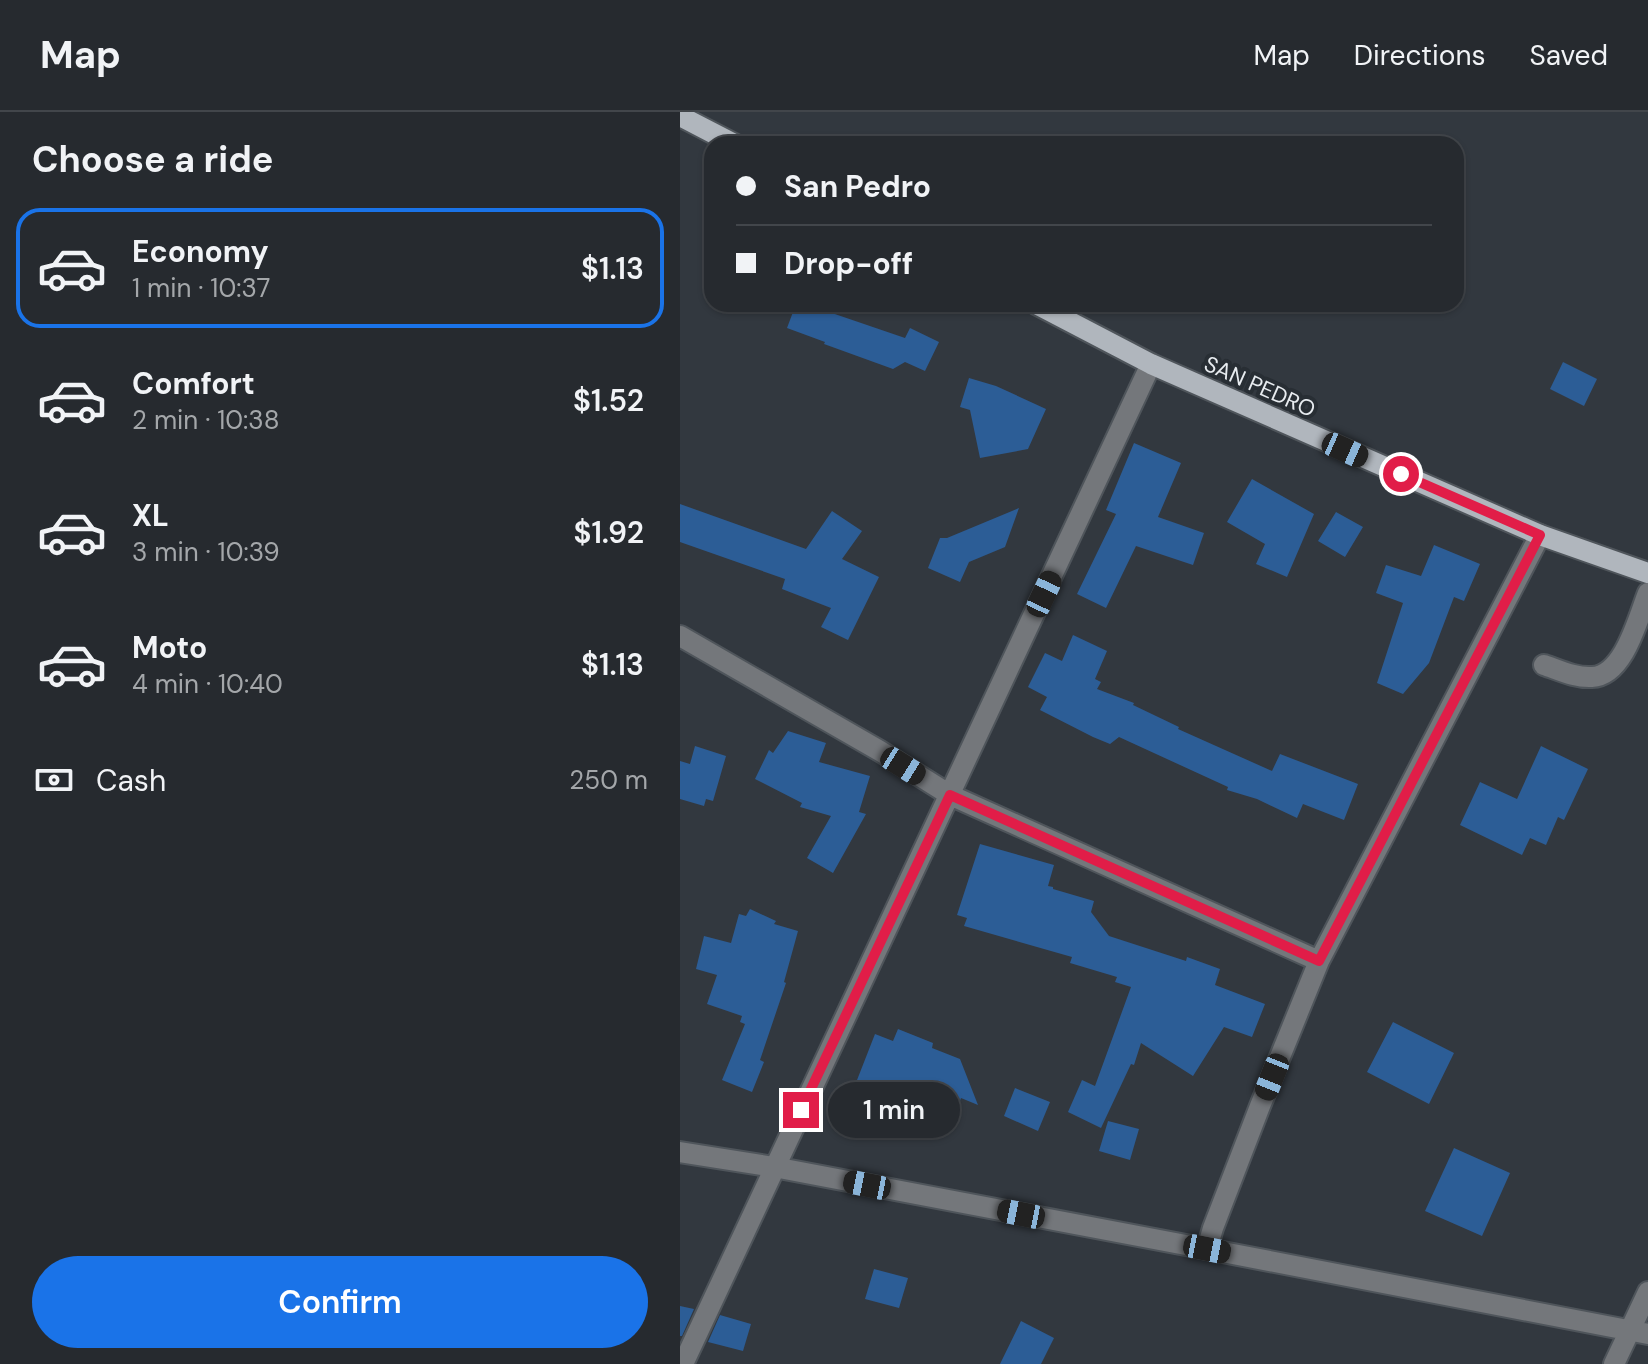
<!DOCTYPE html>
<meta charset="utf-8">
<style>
body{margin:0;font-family:"DM Sans",sans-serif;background:#2e3237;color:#f1f3f6;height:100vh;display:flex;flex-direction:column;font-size:30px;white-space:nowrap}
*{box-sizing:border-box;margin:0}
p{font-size:26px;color:#a4a7aa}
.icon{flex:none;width:44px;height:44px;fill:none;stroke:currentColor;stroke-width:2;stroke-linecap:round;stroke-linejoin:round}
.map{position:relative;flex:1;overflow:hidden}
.drawer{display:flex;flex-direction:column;background:#262a2f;width:680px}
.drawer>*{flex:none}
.top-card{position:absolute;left:24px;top:24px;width:760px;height:176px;border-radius:24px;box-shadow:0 2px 6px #0004,0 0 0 2px #42464b;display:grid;align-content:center;height:176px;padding:0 32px;background:#262a2f}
.end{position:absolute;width:36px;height:36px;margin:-18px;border:10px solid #e11d48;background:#fff;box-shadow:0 0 0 4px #fff}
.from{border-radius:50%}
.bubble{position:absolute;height:56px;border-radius:28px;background:#262a2f;box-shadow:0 2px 6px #0004,0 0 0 2px #42464b;font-size:26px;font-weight:600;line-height:56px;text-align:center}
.car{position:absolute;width:24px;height:48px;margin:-24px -12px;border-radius:10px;box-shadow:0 0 6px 2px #0007;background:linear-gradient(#222 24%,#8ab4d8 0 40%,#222 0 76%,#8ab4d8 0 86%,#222 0)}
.top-card b{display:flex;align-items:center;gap:28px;height:76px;font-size:30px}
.top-card b+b{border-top:2px solid #42464b}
.top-card i{width:20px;height:20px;background:#f1f3f6}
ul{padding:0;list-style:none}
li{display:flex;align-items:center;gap:24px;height:120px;margin:0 16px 12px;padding:0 16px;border:4px solid transparent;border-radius:24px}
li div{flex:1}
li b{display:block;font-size:30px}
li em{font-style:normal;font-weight:600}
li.active{border-color:#1a73e8}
li>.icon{width:72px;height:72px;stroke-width:1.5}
h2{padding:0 32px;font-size:36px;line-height:96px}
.pay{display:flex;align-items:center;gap:20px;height:88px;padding:0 32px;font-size:30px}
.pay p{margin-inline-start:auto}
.action{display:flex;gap:16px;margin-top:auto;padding:16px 32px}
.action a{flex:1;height:92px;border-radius:48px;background:#1a73e8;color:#fff;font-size:32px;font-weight:600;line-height:92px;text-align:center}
header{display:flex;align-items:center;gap:48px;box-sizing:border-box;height:112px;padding:0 40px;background:#262a2f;border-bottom:2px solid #42464b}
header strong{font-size:38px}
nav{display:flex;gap:44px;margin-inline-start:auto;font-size:28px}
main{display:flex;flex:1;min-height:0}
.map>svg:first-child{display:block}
.building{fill:#2c5d96}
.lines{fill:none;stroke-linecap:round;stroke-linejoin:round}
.minor-casing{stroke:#4f555b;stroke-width:24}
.major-casing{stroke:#4f555b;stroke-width:24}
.minor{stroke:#74777b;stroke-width:20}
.major{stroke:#b0b6bd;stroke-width:20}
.route{stroke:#e11d48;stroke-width:10}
.labels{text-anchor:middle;stroke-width:8;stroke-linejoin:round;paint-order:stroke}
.street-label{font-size:22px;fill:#e8ecf0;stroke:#282e34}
</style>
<header>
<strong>Map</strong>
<nav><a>Map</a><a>Directions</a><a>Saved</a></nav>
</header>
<main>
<section class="drawer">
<h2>Choose a ride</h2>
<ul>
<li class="active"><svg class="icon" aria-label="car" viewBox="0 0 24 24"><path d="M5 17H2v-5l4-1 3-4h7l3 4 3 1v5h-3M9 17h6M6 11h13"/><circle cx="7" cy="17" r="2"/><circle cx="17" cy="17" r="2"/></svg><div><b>Economy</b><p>1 min · 10:37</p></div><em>$1.13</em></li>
<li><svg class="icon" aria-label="car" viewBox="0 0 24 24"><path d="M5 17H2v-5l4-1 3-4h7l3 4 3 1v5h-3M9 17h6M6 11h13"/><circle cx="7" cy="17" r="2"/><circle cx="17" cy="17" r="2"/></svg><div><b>Comfort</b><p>2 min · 10:38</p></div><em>$1.52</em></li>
<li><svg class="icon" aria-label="car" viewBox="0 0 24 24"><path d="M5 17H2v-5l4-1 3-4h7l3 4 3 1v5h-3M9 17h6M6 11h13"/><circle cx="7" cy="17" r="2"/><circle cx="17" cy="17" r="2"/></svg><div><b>XL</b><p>3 min · 10:39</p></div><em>$1.92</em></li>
<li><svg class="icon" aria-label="car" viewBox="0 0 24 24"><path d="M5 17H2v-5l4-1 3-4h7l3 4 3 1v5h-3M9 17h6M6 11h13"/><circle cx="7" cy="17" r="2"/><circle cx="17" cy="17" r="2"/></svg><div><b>Moto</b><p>4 min · 10:40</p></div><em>$1.13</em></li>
</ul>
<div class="pay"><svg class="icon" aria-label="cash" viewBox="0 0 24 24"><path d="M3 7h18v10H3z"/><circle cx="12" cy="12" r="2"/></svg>Cash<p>250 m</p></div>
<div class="action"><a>Confirm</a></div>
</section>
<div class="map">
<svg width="968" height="1252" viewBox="0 0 968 1252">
<rect width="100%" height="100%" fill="#32383f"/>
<!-- building -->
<path class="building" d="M 116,192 L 149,192 L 146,199 L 225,226 L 230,216 L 259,230 L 245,259 L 225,250 L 213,257 L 144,232 L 145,230 L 107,216 Z
M 883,250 L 917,267 L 904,294 L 870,277 Z
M 289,266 L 316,274 L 366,297 L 348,337 L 300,346 L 290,298 L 280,295 Z
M 454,331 L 501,351 L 478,405 L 524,421 L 513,453 L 456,434 L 426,496 L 397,482 L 436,402 L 426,398 Z
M 572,367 L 634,402 L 607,465 L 576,452 L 585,432 L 547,410 Z
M 0,392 L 126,437 L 152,399 L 182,419 L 162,447 L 199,465 L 168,528 L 141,515 L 151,496 L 102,477 L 105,467 L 0,430 Z
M 339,396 L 325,435 L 289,450 L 280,470 L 248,456 L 260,426 L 267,426 Z
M 656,400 L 683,415 L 665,445 L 638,429 Z
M 754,433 L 800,452 L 784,489 L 774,485 L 749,551 L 723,582 L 697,571 L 723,491 L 696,481 L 706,453 L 741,464 Z
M 393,523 L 427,539 L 415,567 L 421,570 L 417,577 L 454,591 L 453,593 L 499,615 L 498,617 L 592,659 L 600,642 L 678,672 L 664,708 L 623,692 L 617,706 L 577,687 L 547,678 L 548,675 L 439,625 L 430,632 L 413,625 L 360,598 L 367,585 L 348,575 L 365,541 L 382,549 Z
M 108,619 L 146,631 L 139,650 L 190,664 L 179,700 L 186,702 L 153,761 L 127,746 L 151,704 L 120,695 L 122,691 L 75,667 L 89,638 L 93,641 Z
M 15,634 L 46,644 L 33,689 L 26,687 L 24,694 L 0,687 L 0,649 L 10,652 Z
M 861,634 L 908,657 L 884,708 L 878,705 L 866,733 L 850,726 L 842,743 L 780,713 L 800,670 L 837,687 Z
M 300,732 L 374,753 L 368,774 L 373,775 L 373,777 L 414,789 L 411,800 L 429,824 L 506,849 L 507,845 L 540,857 L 535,873 L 585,892 L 572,925 L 544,915 L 513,964 L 461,931 L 454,953 L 451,952 L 421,1016 L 388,1000 L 402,968 L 415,974 L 451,875 L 435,870 L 437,865 L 390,851 L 392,845 L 284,814 L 287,806 L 277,803 Z
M 70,797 L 96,809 L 94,812 L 118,819 L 104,870 L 106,871 L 80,948 L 84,950 L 72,980 L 42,968 L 65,912 L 60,910 L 62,904 L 27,892 L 37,863 L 16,857 L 24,824 L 51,831 L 59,802 L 66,804 Z
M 713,910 L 774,941 L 749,992 L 687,960 Z
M 218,917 L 253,931 L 252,936 L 280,947 L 298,993 L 281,986 L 270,1017 L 235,1005 L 238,996 L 170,986 L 195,922 L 213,929 Z
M 335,976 L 370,990 L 358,1019 L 324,1004 Z
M 428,1009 L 459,1017 L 450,1048 L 419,1039 Z
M 774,1036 L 830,1061 L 802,1124 L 745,1099 Z
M 194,1157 L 228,1166 L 219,1196 L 185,1187 Z
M 0,1194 L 14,1197 L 2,1224 L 0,1224 Z
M 40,1203 L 71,1212 L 63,1239 L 28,1230 Z
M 341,1209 L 374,1226 L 361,1252 L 320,1252 Z"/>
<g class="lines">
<!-- minor casing -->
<g class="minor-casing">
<path id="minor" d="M 0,524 L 200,639 L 270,683 L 639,849 L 860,423
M 864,553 C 879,558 895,566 912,565 C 944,564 958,506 968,481
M 0,1040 L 94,1055 L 527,1137 L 968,1222
M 527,1137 L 533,1116 L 580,994 L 639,849
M 3,1252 L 471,252
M 934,1252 L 968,1180"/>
</g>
<!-- major casing -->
<g class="major-casing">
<path id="major" d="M 0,4 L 54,32
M 356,192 L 471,252 L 860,423 L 968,461"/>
</g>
<!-- minor -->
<use href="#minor" class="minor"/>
<!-- major -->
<use href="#major" class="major"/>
</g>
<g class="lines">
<!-- route -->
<path class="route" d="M 121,998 L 270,683 L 639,849 L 860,423 L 721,362"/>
</g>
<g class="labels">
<!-- street labels -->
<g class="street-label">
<text transform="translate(580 274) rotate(24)" y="8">SAN PEDRO</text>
</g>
</g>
</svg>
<i class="end from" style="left:721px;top:362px"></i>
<i class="end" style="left:121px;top:998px"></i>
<div class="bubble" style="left:148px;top:970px;width:132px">1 min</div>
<i class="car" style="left:665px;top:338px;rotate:114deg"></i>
<i class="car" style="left:364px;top:482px;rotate:25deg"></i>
<i class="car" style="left:223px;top:654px;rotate:122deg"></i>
<i class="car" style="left:592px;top:965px;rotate:202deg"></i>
<i class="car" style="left:187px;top:1073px;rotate:281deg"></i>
<i class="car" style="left:341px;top:1102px;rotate:281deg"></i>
<i class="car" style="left:527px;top:1137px;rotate:101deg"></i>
<div class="top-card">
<b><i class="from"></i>San Pedro</b>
<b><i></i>Drop-off</b>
</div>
</div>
</main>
